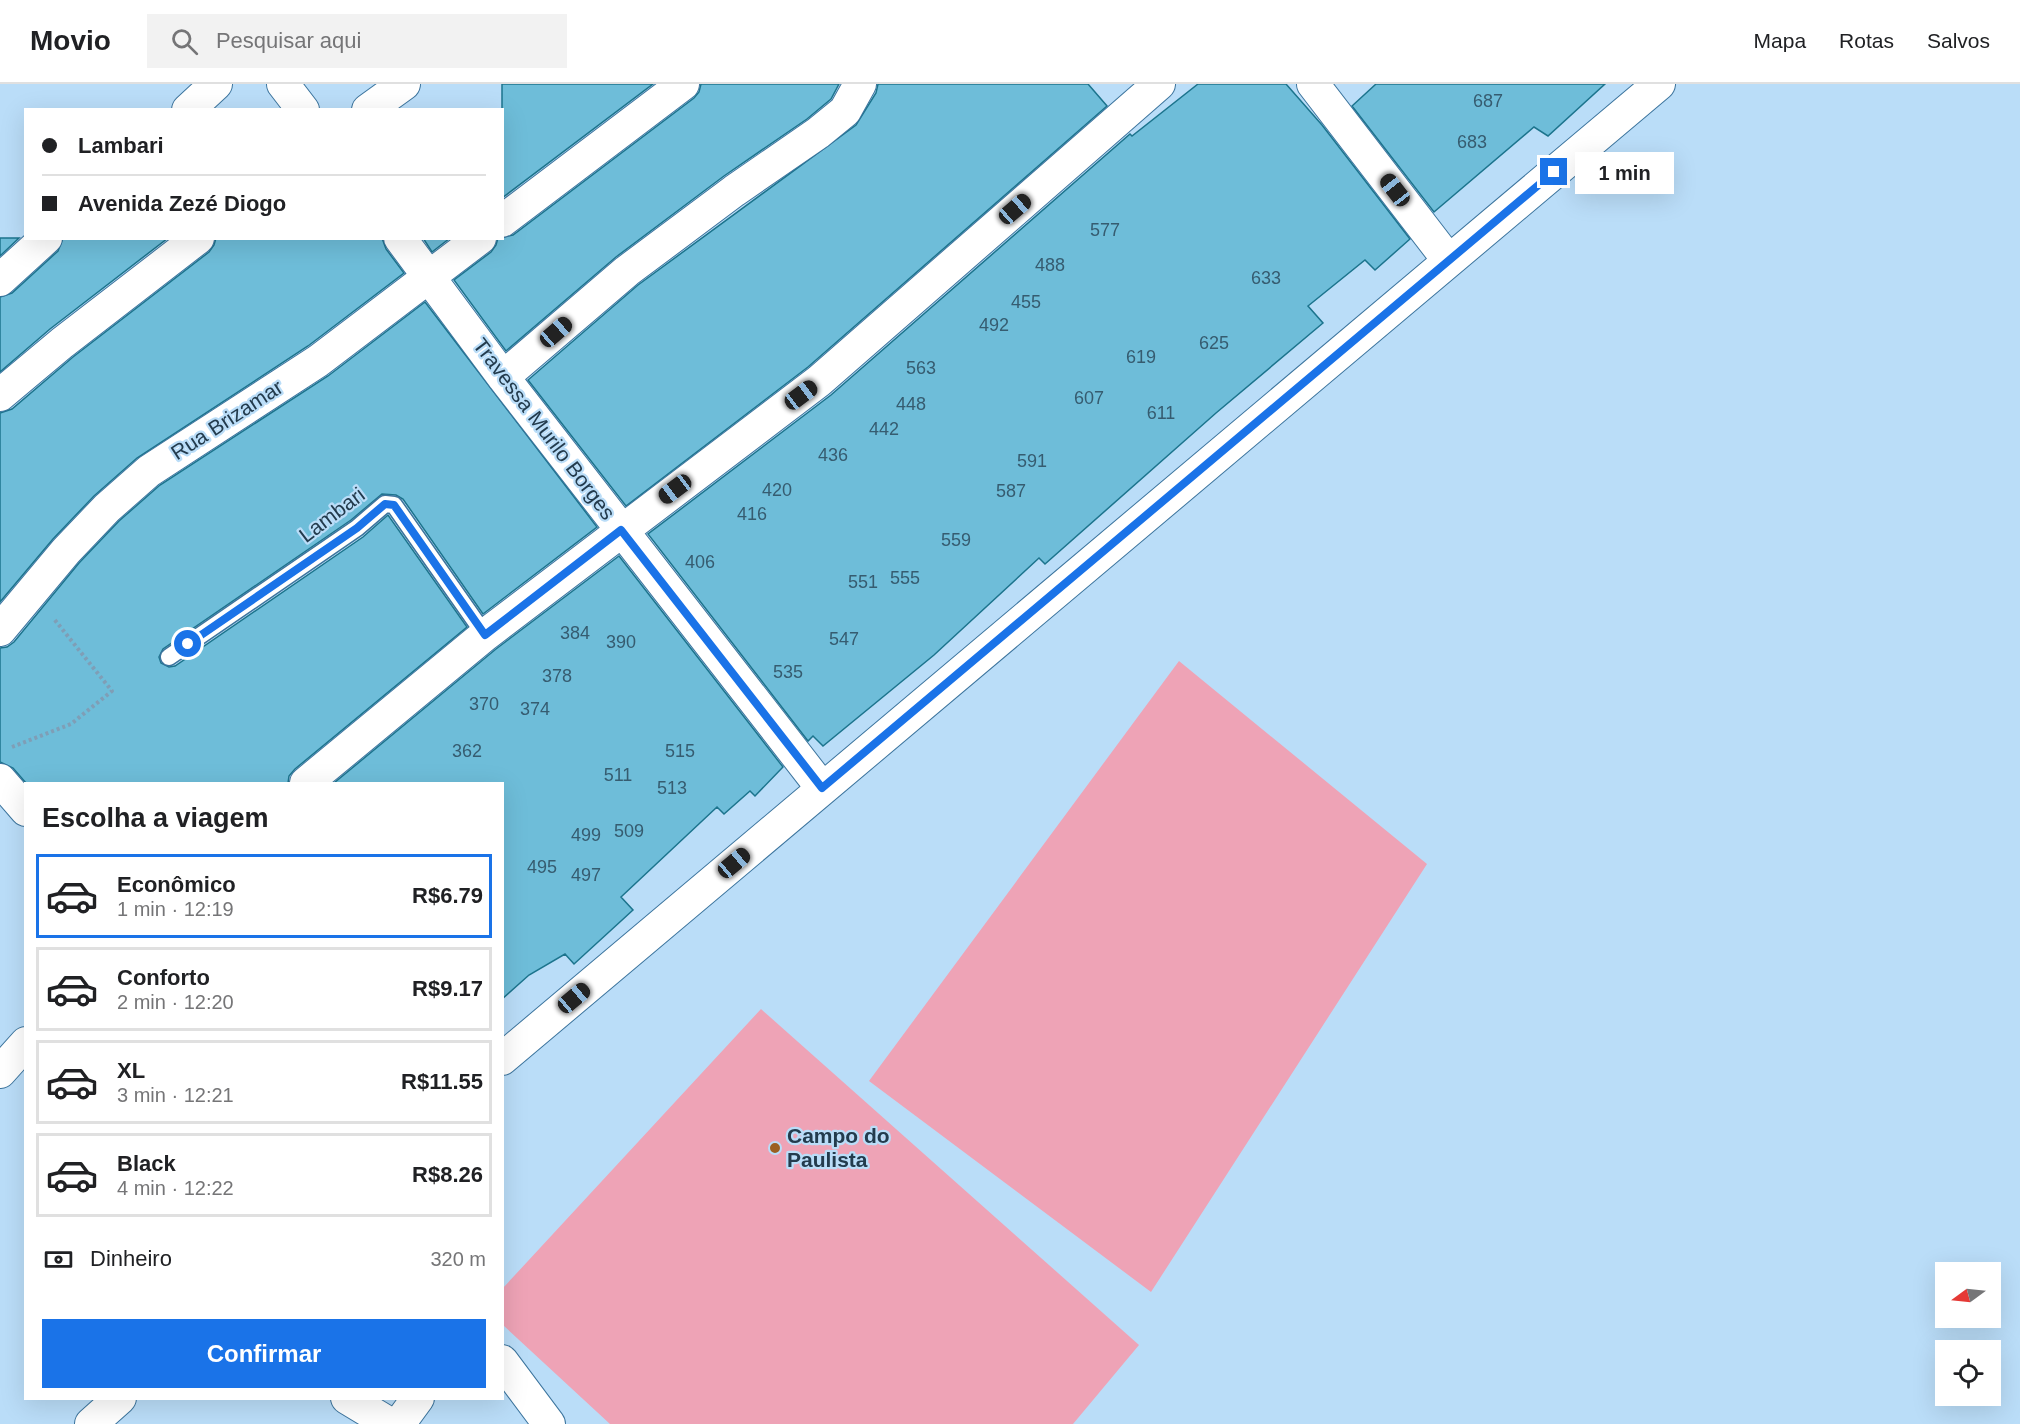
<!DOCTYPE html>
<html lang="pt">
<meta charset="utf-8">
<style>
body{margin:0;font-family:Helvetica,sans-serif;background:#f2f2f2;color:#202124;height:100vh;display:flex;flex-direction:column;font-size:22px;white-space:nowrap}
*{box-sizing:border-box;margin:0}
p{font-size:20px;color:#757577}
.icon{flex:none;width:33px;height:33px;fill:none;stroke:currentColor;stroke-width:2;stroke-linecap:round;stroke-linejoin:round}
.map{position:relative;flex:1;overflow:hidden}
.sheet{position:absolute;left:24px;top:698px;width:480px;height:618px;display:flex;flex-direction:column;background:#fff;border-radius:0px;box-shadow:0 6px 24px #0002}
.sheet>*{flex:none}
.banner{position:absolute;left:24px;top:24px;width:480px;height:132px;border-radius:0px;box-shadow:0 6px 24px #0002;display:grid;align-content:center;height:132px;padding:0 18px;background:#fff}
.needle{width:39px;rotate:255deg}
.tools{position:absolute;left:1935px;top:1178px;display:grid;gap:12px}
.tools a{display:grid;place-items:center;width:66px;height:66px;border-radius:0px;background:#fff;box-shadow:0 6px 24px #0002;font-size:30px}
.end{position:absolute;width:27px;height:27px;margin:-14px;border:8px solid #1a73e8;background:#fff;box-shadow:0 0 0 3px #fff}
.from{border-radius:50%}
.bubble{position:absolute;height:42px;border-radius:0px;background:#fff;box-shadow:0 6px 24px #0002;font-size:20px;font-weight:800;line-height:42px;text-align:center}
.car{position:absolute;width:18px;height:36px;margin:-18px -9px;border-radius:8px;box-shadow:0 0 4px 2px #0007;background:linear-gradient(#222 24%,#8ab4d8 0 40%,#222 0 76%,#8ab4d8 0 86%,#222 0)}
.banner b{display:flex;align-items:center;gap:21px;height:57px;font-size:22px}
.banner b+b{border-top:2px solid #e0e0e0}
.banner i{width:15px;height:15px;background:#202124}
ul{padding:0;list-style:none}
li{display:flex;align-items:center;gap:18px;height:84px;margin:0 12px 9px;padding:0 6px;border:3px solid #e0e0e0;border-radius:0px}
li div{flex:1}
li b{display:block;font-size:22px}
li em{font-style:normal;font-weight:800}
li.current{border-color:#1a73e8}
li>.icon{width:54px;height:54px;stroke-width:1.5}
h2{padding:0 18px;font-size:27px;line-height:72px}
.pay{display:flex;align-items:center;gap:15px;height:66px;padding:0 18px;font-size:22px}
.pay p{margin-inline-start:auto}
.primary-button{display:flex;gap:12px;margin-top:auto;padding:12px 18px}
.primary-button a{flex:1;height:69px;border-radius:0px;background:#1a73e8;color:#fff;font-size:24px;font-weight:800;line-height:69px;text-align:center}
header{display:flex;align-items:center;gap:36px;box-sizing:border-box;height:84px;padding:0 30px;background:#fff;border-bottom:2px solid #e0e0e0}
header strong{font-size:28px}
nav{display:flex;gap:33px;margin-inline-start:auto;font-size:21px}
.search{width:420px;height:54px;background:#f2f2f2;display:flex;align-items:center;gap:15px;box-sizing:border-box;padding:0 21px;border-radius:0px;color:#757577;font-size:22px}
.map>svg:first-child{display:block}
.green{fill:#eea3b6}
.building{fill:#6ebdd9;stroke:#1c748d;stroke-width:1.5}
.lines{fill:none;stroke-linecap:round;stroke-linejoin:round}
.lane-casing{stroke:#3d759e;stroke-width:19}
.street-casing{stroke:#3d759e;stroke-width:34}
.path{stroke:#7f9eb6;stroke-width:4;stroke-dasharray:3 3;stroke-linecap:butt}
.lane{stroke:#fff;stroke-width:16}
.street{stroke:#fff;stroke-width:32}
.route{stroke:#1a73e8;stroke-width:8}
.poi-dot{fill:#9b5f20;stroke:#baddf8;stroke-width:2}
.labels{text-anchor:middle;stroke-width:4.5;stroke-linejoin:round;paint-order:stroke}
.number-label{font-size:18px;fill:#365c70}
.street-label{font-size:21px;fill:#233b4d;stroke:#baddf8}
.poi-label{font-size:21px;font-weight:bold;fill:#233b4d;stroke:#baddf8;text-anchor:start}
</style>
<header>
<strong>Movio</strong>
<div class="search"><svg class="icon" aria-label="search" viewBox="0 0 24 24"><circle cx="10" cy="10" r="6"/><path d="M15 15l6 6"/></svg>Pesquisar aqui</div>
<nav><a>Mapa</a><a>Rotas</a><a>Salvos</a></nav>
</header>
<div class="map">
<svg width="2020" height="1340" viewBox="0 0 2020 1340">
<rect width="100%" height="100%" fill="#baddf8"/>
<!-- green -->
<path class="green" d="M 1179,577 L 1427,780 L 1151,1208 L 869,997 Z
M 761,925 L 1139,1261 L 1073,1340 L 610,1340 L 503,1241 L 503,1204 Z"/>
<!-- building -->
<path class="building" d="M 502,0 L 653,0 L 502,114 Z
M 701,0 L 839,0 L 831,15 L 807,35 L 724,92 L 616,173 L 506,267 L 454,196 L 491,168 L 496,161 L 498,154 L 513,151 L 694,14 L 699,8 Z
M 878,0 L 1088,0 L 1107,22 L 808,283 L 626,422 L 528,296 L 638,201 L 856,41 L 876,9 Z
M 1198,0 L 1286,0 L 1322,41 L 1410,155 L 1375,186 L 1365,176 L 1308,222 L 1323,239 L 1216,329 L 1045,480 L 1039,474 L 934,571 L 823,662 L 813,652 L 808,657 L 648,450 L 831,311 L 1130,50 L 1132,52 Z
M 1376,0 L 1605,0 L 1548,52 L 1534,43 L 1434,128 L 1352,22 Z
M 0,154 L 19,154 L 0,172 Z
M 63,154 L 168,154 L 50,245 L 0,288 L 0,213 L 12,209 L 58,167 Z
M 216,154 L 382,154 L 386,165 L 404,189 L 308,262 L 137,374 L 94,412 L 53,455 L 0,518 L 0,329 L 12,325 L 73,273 L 209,168 L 214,161 Z
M 423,154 L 450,154 L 432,168 Z
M 425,218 L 597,443 L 483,530 L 403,415 L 396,411 L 382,410 L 351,436 L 163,565 L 159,573 L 161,579 L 169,583 L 175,582 L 363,453 L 388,431 L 467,543 L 295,685 L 289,692 L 288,699 L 26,699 L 13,684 L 0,678 L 0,564 L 7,563 L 14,558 L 79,479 L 119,437 L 160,401 L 328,292 Z
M 619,472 L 783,683 L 755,712 L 750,707 L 724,730 L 717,723 L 621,813 L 633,826 L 574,880 L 565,870 L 529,891 L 502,915 L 502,699 L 334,699 L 496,565 Z"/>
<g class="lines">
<!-- lane casing -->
<g class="lane-casing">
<path id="lane" d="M 169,573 L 357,444 L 385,420 L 394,421 L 485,551"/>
</g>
<!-- street casing -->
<g class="street-casing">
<path id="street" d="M 283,0 L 303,26
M 1313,0 L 1449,177
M 188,26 L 216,0
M 368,26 L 404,0
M 502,137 L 683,0
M 400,154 L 503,293 L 822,704
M 0,196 L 46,154
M 503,293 L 627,187 L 734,107 L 818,49 L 845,27 L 860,0
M 0,311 L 62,259 L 198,154
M 0,546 L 66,467 L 107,424 L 149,387 L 318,277 L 480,154
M 0,696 L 26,726
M 306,699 L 485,551 L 819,297 L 1159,0
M 502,975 L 1659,0
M 0,988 L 26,959
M 502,1277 L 549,1340
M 347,1314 L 390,1340
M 91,1340 L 120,1314
M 399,1340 L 418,1314"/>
</g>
<!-- path -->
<path class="path" d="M 12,663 L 71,640 L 112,607 L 54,535"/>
<!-- lane -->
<use href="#lane" class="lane"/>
<!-- street -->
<use href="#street" class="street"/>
</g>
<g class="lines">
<!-- route -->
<path class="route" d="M 188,560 L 357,444 L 385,420 L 394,421 L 485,551 L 621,446 L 822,704 L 1554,88"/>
</g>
<!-- markers -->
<circle class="poi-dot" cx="775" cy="1064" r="6"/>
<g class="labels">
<!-- number labels -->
<g class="number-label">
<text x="1488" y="23">687</text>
<text x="1472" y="64">683</text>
<text x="1105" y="152">577</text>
<text x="1050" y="187">488</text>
<text x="1266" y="200">633</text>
<text x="1026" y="224">455</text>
<text x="994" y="247">492</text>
<text x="1214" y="265">625</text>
<text x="1141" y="279">619</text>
<text x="921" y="290">563</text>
<text x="1089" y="320">607</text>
<text x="911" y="326">448</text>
<text x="1161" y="335">611</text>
<text x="884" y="351">442</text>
<text x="833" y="377">436</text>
<text x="1032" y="383">591</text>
<text x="777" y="412">420</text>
<text x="1011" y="413">587</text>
<text x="752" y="436">416</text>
<text x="956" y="462">559</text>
<text x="700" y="484">406</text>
<text x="905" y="500">555</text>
<text x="863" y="504">551</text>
<text x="575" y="555">384</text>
<text x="844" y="561">547</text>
<text x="621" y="564">390</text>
<text x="788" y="594">535</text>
<text x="557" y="598">378</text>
<text x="484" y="626">370</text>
<text x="535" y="631">374</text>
<text x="467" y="673">362</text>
<text x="680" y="673">515</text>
<text x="618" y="697">511</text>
<text x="672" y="710">513</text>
<text x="629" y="753">509</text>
<text x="586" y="757">499</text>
<text x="542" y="789">495</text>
<text x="586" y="797">497</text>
</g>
<!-- street labels -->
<g class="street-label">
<text transform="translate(227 336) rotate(-33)" y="7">Rua Brizamar</text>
<text transform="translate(544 345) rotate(53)" y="7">Travessa Murilo Borges</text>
<text transform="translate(332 431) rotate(-37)" y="7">Lambari</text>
</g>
<!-- poi labels -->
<g class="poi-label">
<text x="787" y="1059">Campo do<tspan x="787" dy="24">Paulista</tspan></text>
</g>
</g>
</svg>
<div class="tools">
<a><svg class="needle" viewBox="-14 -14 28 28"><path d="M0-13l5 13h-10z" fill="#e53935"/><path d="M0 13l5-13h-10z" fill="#757577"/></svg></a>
<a><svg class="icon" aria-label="locate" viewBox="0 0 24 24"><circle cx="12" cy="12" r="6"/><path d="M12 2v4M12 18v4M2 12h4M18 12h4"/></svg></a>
</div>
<i class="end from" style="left:188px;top:560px"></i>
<i class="end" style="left:1554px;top:88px"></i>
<div class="bubble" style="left:1575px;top:68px;width:99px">1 min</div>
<i class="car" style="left:1395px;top:106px;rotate:322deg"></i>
<i class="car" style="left:1015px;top:125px;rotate:49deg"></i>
<i class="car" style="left:556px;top:248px;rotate:49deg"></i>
<i class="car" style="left:801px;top:311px;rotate:53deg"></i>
<i class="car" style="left:675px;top:405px;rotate:233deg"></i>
<i class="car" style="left:734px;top:779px;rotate:50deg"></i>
<i class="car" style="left:574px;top:914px;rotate:50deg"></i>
<div class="banner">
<b><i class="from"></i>Lambari</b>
<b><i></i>Avenida Zezé Diogo</b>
</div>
<section class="sheet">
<h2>Escolha a viagem</h2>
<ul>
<li class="current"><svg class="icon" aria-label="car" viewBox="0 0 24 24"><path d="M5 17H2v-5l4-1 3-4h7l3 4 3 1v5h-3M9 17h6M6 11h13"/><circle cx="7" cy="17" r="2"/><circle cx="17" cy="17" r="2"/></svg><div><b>Econômico</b><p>1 min · 12:19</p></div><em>R$6.79</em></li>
<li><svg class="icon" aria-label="car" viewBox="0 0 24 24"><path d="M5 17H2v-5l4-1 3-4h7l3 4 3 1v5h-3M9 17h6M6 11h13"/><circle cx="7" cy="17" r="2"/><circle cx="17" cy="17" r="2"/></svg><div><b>Conforto</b><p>2 min · 12:20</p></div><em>R$9.17</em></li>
<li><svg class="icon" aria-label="car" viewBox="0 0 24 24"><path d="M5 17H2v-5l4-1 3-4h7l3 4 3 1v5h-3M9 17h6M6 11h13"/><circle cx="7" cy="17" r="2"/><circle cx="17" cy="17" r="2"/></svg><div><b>XL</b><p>3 min · 12:21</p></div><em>R$11.55</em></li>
<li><svg class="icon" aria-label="car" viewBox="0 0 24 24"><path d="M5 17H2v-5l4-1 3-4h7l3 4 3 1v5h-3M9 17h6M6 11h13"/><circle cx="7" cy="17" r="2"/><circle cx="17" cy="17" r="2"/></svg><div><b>Black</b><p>4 min · 12:22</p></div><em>R$8.26</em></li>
</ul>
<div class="pay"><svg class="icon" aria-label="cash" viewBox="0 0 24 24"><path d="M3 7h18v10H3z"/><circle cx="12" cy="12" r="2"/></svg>Dinheiro<p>320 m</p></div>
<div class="primary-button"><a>Confirmar</a></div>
</section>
</div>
